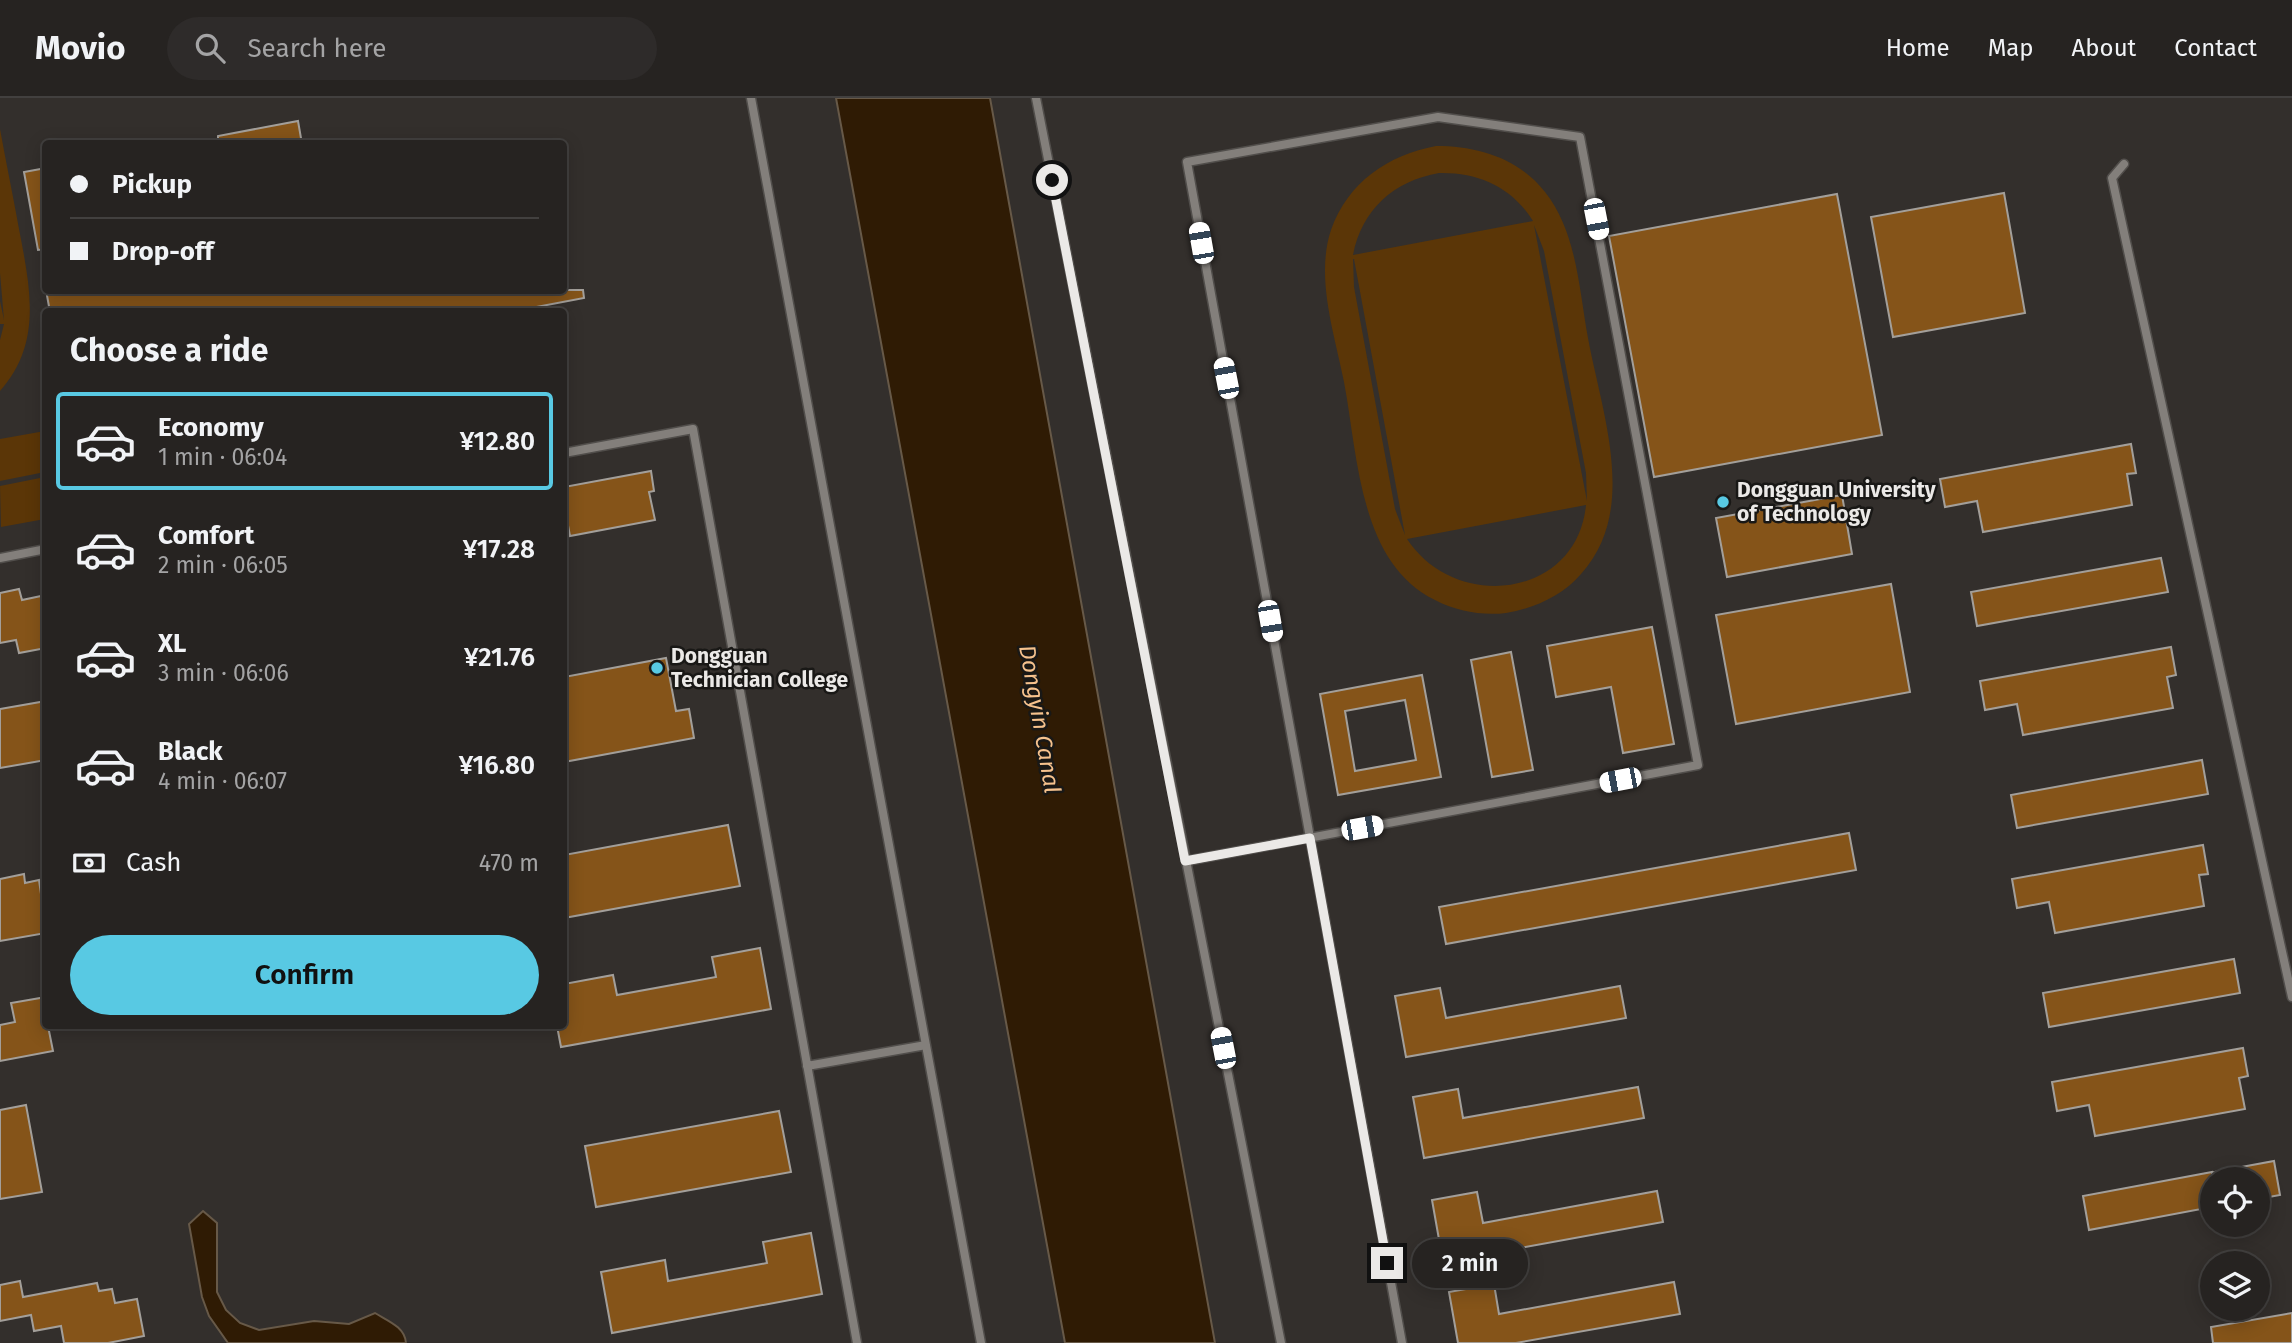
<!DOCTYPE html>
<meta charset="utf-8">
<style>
body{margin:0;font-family:"Fira Sans",sans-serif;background:#2e2b2a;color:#f1f3f6;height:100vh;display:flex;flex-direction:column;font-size:26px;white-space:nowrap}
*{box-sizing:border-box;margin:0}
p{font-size:23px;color:#a4a4a5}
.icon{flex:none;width:38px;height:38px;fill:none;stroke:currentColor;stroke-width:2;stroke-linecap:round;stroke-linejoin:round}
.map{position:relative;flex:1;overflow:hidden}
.drawer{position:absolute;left:42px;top:210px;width:525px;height:721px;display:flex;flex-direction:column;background:#262321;border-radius:7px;box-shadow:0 4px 18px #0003,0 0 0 2px #42403f}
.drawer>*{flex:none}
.guide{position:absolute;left:42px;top:42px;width:525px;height:154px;border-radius:7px;box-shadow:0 4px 18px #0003,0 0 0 2px #42403f;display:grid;align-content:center;height:154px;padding:0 28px;background:#262321}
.tools{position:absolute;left:2200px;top:1069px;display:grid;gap:14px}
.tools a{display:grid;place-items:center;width:70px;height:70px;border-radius:50%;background:#262321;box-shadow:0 4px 18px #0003,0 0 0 2px #42403f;font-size:35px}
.end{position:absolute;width:32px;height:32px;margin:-16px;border:9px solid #ebe9e7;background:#111;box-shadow:0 0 0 4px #111}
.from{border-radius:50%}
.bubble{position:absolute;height:49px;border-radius:24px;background:#262321;box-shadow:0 4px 18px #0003,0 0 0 2px #42403f;font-size:23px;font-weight:600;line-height:49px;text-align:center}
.car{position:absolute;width:21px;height:42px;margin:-21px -10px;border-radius:9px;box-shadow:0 0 5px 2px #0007;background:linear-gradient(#fff 24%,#345 0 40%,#fff 0 76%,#345 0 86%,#fff 0)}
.guide b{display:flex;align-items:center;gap:24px;height:66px;font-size:26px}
.guide b+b{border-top:2px solid #42403f}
.guide i{width:18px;height:18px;background:#f1f3f6}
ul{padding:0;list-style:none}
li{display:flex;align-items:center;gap:21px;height:98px;margin:0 14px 10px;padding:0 14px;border:4px solid transparent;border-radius:7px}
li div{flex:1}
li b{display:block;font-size:26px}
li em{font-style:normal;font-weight:600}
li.active{border-color:#58c9e3}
li>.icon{width:63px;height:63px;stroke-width:1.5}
h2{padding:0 28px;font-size:32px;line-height:84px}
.pay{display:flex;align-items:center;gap:18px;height:77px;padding:0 28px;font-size:26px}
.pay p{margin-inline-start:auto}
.cta{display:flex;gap:14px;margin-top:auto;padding:14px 28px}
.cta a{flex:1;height:80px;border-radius:42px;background:#58c9e3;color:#111;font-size:28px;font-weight:600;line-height:80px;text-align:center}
header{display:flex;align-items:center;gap:42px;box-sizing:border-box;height:98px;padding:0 35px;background:#262321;border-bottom:2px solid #42403f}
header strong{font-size:33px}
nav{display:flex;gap:38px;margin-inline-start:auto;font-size:24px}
.search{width:490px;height:63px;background:#2e2b2a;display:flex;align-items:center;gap:18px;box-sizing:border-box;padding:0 24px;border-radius:38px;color:#a4a4a5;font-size:26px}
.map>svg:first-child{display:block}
.green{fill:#5b3607;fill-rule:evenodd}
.water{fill:#2f1b04;stroke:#675948;stroke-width:2}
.building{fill:#855419;stroke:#a39f9a;stroke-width:2;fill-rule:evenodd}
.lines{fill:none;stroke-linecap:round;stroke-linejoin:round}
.lane-casing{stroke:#514e4b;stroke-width:11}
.lane{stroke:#837f7b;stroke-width:8}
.route{stroke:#ebe9e7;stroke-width:9}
.poi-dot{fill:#58c9e3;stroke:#191816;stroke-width:2.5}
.labels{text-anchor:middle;stroke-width:5;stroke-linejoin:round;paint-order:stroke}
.poi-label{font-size:21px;font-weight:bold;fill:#ebe9e7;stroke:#191816;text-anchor:start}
.water-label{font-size:23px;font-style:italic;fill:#f6c28d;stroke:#191816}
</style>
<header>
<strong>Movio</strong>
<div class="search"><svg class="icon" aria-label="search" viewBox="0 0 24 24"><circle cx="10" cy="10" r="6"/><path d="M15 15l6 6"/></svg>Search here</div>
<nav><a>Home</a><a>Map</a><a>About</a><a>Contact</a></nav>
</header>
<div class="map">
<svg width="2292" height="1245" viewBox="0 0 2292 1245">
<rect width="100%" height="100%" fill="#332f2c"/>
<!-- green -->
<path class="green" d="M 0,31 C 6,64 13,98 19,131 C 30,189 43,245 0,293 L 0,242 L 4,226 L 0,226 L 0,203 L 4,222 L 0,175 Z
M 1436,48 C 1478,48 1518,60 1545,94 C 1577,134 1579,192 1588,240 C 1602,316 1639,412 1581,476 C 1562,498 1535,510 1506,515 C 1482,518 1456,513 1435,502 C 1359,465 1358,358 1344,284 C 1335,237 1315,180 1331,132 C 1348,84 1388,57 1436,48 ZM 1439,75 C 1478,74 1512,89 1533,123 L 1353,157 C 1362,111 1394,83 1439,75 ZM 1534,127 L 1544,153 L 1586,375 L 1587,403 ZM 1353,161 L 1354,161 L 1405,437 L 1395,411 L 1354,189 ZM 1586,407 C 1577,500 1456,515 1407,441 Z
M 45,333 L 45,374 L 0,383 L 0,341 Z
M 45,379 L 45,421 L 1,429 L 0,388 Z"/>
<!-- water -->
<path class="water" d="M 836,0 L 990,0 L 1215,1245 L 1065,1245 Z
M 203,1113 L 217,1125 L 217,1194 L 226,1212 L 240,1225 L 259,1232 L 314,1223 L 349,1226 L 375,1215 C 388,1223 405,1229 406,1245 L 228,1245 L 209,1218 L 202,1199 L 189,1126 Z"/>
<!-- building -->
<path class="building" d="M 298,23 L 302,46 L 218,46 L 218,38 Z
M 46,70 L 46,151 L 38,152 L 24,74 Z
M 2004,95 L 2025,215 L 1893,239 L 1871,119 Z
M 1837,96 L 1882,337 L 1654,379 L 1609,138 Z
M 46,192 L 583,192 L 584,200 L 510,214 L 50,214 Z
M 2131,346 L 2136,375 L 2127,376 L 2132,407 L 1983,434 L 1977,403 L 1945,409 L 1940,381 Z
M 651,373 L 654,393 L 649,394 L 655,422 L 570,438 L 567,422 L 564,423 L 564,389 Z
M 1842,397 L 1852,456 L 1727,479 L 1716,420 Z
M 2161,460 L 2168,494 L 1977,528 L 1971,494 Z
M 1891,486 L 1910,594 L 1736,626 L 1716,517 Z
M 19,491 L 22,502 L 41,498 L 46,550 L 19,555 L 16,542 L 0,545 L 0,495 Z
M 1652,529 L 1674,646 L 1623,655 L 1611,589 L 1556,599 L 1547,548 Z
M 2171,549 L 2176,577 L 2167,579 L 2173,610 L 2023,637 L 2017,606 L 1985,612 L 1980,583 Z
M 1511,554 L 1533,672 L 1492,679 L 1471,562 Z
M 666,560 L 676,613 L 689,611 L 694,640 L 564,664 L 564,579 Z
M 1422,577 L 1441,679 L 1338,697 L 1320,596 ZM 1405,602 L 1416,662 L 1355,673 L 1345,613 Z
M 46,603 L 46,662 L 0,670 L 0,611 Z
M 2202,662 L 2208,696 L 2017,730 L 2011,697 Z
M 728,727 L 740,788 L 564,820 L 564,757 Z
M 1849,735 L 1856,772 L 1446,846 L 1439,809 Z
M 2203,747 L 2208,776 L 2199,777 L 2204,808 L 2055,835 L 2049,804 L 2017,810 L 2012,781 Z
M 24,776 L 25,785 L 39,782 L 41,796 L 46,795 L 46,835 L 0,843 L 0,781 Z
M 760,850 L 771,911 L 561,949 L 557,928 L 564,928 L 564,886 L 613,877 L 617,897 L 716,879 L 712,859 Z
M 2234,861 L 2240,895 L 2049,929 L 2043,895 Z
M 1620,888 L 1626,920 L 1406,959 L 1395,898 L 1440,890 L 1446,920 Z
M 46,899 L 46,928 L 48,928 L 53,953 L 0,963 L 0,927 L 15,924 L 11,905 Z
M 2243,950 L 2248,978 L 2239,980 L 2245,1011 L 2095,1038 L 2089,1007 L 2057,1013 L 2052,984 Z
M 1638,989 L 1644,1020 L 1424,1060 L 1413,999 L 1458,991 L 1463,1020 Z
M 26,1007 L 42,1094 L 0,1101 L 0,1012 Z
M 779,1013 L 791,1074 L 596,1109 L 585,1048 Z
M 2274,1063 L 2280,1097 L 2258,1101 L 2258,1082 L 2214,1082 L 2214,1074 Z
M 2212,1074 L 2212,1109 L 2089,1132 L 2083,1098 Z
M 1657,1093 L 1663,1124 L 1443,1164 L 1432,1102 L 1477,1094 L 1483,1125 Z
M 811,1135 L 822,1196 L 612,1235 L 601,1174 L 665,1162 L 668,1183 L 767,1165 L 763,1144 Z
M 20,1183 L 23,1199 L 97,1185 L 99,1193 L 112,1191 L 115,1205 L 137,1201 L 144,1238 L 108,1245 L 64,1245 L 61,1228 L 34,1233 L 31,1217 L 0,1223 L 0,1187 Z
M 1674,1184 L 1680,1216 L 1516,1245 L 1458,1245 L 1449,1194 L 1494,1186 L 1499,1216 Z
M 2292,1215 L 2292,1245 L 2213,1245 L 2211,1229 Z"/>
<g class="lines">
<!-- lane casing -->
<g class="lane-casing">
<path id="lane" d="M 751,0 L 981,1245
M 1036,0 L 1281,1245
M 2124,66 L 2112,80 L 2292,899
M 564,355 L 693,331 L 857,1245
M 0,460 L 46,451
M 1186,763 L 1698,667 L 1580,39 L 1438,19 L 1187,64 L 1402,1245
M 807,968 L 926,947"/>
</g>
<!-- lane -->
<use href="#lane" class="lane"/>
</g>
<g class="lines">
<!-- route -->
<path class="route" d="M 1052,82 L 1185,763 L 1310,740 L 1387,1165"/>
</g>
<!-- markers -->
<g class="poi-dot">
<circle cx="1723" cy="404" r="7"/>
<circle cx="657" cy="570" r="7"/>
</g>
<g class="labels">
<!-- poi labels -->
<g class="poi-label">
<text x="1737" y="399">Dongguan University<tspan x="1737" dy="24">of Technology</tspan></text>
<text x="671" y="565">Dongguan<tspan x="671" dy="24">Technician College</tspan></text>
</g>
<!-- water labels -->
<g class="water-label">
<text transform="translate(1040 621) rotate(80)" y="8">Dongyin Canal</text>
</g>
</g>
</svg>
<div class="tools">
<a><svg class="icon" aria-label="locate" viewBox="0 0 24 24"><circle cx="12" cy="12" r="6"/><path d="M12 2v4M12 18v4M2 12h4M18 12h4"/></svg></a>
<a><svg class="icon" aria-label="layers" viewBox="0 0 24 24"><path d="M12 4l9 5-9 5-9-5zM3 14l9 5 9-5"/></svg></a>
</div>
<i class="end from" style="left:1052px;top:82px"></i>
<i class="end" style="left:1387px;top:1165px"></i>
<div class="bubble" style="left:1412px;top:1141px;width:116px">2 min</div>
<i class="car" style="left:1596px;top:121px;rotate:169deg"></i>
<i class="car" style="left:1201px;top:145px;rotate:350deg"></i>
<i class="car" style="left:1226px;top:280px;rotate:349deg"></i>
<i class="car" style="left:1270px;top:523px;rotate:170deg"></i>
<i class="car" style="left:1620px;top:682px;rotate:259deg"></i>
<i class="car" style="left:1362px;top:730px;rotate:80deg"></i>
<i class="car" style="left:1223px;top:950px;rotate:349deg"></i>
<div class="guide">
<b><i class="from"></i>Pickup</b>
<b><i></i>Drop-off</b>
</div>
<section class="drawer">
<h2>Choose a ride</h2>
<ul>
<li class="active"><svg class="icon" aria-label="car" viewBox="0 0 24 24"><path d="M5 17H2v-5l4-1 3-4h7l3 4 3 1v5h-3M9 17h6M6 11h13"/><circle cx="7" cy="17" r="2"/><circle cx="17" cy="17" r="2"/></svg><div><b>Economy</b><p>1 min · 06:04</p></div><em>¥12.80</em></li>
<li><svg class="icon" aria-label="car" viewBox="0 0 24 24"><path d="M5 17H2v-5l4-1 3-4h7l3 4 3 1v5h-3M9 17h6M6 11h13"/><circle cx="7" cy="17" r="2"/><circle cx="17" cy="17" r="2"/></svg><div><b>Comfort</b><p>2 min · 06:05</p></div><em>¥17.28</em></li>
<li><svg class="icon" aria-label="car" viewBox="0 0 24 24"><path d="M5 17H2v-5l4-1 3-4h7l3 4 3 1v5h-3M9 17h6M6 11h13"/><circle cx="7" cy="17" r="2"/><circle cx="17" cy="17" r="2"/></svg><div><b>XL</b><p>3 min · 06:06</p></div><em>¥21.76</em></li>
<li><svg class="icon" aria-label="car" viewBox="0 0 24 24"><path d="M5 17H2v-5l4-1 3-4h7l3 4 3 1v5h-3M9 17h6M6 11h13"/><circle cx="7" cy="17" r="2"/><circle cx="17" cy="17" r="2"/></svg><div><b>Black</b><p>4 min · 06:07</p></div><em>¥16.80</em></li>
</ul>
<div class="pay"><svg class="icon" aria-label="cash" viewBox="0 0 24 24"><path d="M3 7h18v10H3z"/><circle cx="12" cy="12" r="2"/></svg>Cash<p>470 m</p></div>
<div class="cta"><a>Confirm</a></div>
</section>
</div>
